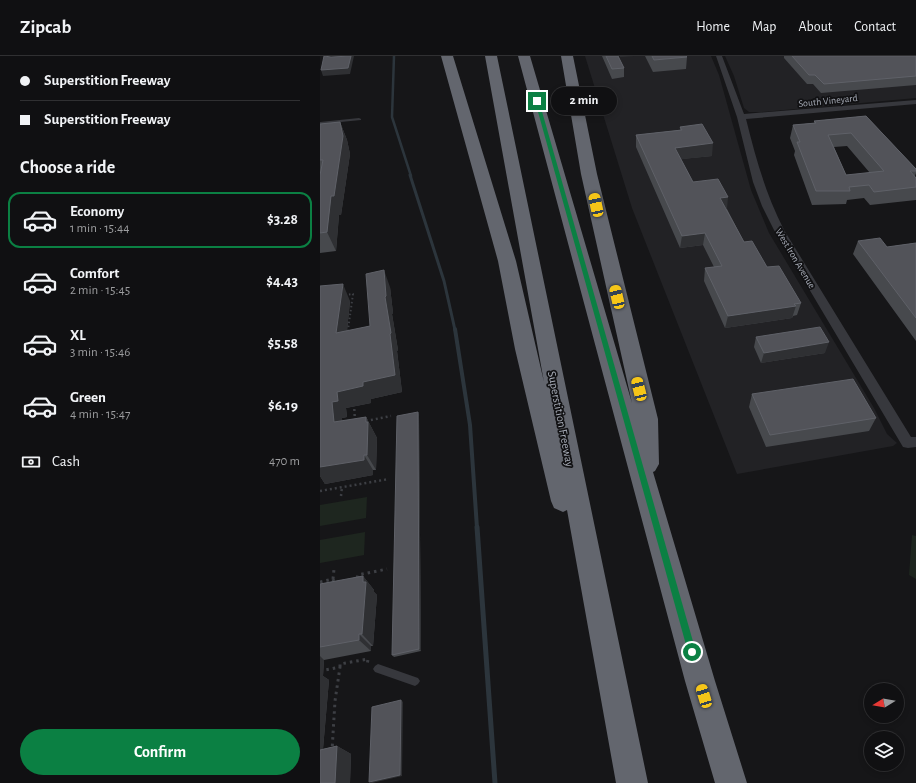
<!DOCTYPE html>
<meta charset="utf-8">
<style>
body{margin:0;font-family:"Alegreya Sans",sans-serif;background:#19191b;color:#f1f3f6;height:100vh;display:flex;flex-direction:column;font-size:15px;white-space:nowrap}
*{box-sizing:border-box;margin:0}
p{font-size:13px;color:#9c9d9f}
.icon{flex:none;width:22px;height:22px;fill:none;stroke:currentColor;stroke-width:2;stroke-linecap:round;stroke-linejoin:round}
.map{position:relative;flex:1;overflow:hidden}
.drawer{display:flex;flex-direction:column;background:#101012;width:320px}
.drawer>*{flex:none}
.guide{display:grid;align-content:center;height:88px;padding:0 20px;background:#101012}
.needle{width:26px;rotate:259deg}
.fabs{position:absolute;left:544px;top:627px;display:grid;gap:8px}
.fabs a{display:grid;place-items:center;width:40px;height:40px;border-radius:50%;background:#101012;box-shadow:0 2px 6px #0003,0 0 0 1px #303032;font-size:20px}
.end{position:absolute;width:18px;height:18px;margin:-9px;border:5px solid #0b8043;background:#fff;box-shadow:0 0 0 2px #fff}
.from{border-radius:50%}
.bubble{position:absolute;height:28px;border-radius:14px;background:#101012;box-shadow:0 2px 6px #0003,0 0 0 1px #303032;font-size:13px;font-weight:600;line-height:28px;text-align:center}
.car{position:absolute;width:12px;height:24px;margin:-12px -6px;border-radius:5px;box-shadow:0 0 3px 1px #0007;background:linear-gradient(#f5c518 24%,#345 0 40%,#f5c518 0 76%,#345 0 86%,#f5c518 0)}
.guide b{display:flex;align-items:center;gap:14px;height:38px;font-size:15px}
.guide b+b{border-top:1px solid #303032}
.guide i{width:10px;height:10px;background:#f1f3f6}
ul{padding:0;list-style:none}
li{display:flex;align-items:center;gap:12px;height:56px;margin:0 8px 6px;padding:0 12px;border:2px solid transparent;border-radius:12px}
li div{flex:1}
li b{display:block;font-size:15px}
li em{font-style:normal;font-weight:600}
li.current{border-color:#0b8043}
li>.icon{width:36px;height:36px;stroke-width:1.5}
h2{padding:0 20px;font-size:18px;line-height:48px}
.pay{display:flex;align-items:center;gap:10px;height:44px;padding:0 20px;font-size:15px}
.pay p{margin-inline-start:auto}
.action{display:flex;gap:8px;margin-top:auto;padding:8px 20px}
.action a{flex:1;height:46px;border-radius:24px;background:#0b8043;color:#fff;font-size:16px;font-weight:600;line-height:46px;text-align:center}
header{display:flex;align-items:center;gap:24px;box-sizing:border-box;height:56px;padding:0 20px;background:#101012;border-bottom:1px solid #303032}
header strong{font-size:19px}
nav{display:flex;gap:22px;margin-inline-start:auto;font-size:14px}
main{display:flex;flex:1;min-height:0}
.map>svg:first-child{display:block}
.built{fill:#222225}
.green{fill:#1e261f}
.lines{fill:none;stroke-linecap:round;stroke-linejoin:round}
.stream-far3{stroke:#2c353c;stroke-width:2.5}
.stream-far2{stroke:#2c353c;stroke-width:3}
.stream-far1{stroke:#2c353c;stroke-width:4}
.stream{stroke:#2c353c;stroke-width:5}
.path-far2{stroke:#3d3f44;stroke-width:2;stroke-dasharray:1.5 2.5;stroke-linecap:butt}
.path-far1{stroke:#3d3f44;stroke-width:2.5;stroke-dasharray:2 3;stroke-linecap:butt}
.path{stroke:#3d3f44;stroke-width:3;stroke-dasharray:2.5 4;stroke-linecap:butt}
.service{fill:#37383d;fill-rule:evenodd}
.minor{fill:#37383d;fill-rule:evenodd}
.motorway{fill:#63666e;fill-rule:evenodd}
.wall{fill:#47494d;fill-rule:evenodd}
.shaded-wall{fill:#2f3033}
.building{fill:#525359;stroke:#5f6168;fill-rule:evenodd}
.route{fill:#0b8043}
.labels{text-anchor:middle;stroke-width:3.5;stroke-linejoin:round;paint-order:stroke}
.far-street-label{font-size:10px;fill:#a8adb8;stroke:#111113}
.street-label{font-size:12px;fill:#a8adb8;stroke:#111113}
</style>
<header>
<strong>Zipcab</strong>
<nav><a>Home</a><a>Map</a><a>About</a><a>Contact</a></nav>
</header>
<main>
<section class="drawer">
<div class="guide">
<b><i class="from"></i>Superstition Freeway</b>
<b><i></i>Superstition Freeway</b>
</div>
<h2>Choose a ride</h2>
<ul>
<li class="current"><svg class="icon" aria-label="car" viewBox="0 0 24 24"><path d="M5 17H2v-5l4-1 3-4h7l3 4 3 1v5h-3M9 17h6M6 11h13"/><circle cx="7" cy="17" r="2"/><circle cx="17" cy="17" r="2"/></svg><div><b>Economy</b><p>1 min · 15:44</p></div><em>$3.28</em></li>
<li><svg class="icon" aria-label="car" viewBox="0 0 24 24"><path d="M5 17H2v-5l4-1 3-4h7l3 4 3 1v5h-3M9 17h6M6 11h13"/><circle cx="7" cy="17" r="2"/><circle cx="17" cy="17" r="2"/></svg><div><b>Comfort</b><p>2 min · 15:45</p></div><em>$4.43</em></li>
<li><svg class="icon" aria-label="car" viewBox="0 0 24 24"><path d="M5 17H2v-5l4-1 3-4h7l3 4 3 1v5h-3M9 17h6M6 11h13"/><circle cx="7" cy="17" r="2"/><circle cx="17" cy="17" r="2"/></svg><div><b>XL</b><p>3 min · 15:46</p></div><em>$5.58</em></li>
<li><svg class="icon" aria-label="car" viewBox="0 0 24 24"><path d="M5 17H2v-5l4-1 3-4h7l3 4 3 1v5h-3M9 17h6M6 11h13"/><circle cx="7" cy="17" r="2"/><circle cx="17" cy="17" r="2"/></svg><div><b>Green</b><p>4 min · 15:47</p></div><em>$6.19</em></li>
</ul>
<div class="pay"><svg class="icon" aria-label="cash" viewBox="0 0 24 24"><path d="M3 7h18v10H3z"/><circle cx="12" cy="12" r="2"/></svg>Cash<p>470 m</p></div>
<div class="action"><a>Confirm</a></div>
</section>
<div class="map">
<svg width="596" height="727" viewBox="0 0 596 727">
<rect width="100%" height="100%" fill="#161618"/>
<!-- built -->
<path class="built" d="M 265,0 L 391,0 L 399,19 L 431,134 L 449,177 L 554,352 L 567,378 L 577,387 L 573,390 L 417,418 L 312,152 Z
M 405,0 L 596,0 L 596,42 L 442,56 L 429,56 L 424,52 L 414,20 Z"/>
<!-- green -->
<path class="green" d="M 47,441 L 46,462 L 0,470 L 0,449 Z
M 45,476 L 44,499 L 0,507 L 0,484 Z
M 592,479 L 596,480 L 596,523 L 589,519 Z"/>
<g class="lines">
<!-- stream-far3 -->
<path class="stream-far3" d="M 74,0 L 72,61 L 91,120"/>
<!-- stream-far2 -->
<path class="stream-far2" d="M 90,119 L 124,225 L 135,274"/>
<!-- stream-far1 -->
<path class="stream-far1" d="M 135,273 L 150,369 L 157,472"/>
<!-- stream -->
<path class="stream" d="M 157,471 L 175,727"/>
<!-- path-far2 -->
<path class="path-far2" d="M 25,239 L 33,238 L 28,274"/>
<!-- path-far1 -->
<path class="path-far1" d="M 28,277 L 29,273
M 34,348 L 35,365
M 46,365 L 71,360
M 0,435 L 69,423
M 21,440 L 22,431"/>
<!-- path -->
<path class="path" d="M 37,522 L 38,519 L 67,513
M 13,523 L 14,513
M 0,526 L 13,523 L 14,526
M 20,611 L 20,608 L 48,603 L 47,610
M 0,615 L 20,611 L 15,645 L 12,695"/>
<!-- service -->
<path class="service" d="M 39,62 L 41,63 L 41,64 L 0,68 L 0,66 Z
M 58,608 L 98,622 L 100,625 L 98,628 L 95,630 L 55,616 L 53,613 L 55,610 Z"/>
<!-- minor -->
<path class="minor" d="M 396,0 L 402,0 L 424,58 L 596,44 L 596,48 L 426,63 C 436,103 445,136 464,174 L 591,381 L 596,381 L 596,391 L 588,392 L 583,391 L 454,174 L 442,150 L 433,126 L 417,61 Z"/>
<!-- motorway -->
<path class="motorway" d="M 121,0 L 133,0 L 196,205 L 224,326 L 165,0 L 177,0 L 328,727 L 296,727 L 247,454 L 243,456 L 234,452 L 231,445 L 195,293 L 178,205 Z
M 198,0 L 210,0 L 312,347 L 261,118 L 241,0 L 253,0 L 277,118 L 338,363 L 339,408 L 335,415 L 333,416 L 395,625 L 427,727 L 395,727 L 365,625 Z"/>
</g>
<!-- wall -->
<path class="wall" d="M 282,0 L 298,0 L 304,12 L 304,21 L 292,23 Z
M 325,0 L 366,0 L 367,1 L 366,13 L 333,16 Z
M 464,0 L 596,0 L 596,29 L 501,37 L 493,28 L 487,28 L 464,2 Z
M 546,60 L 596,113 L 596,117 L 595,120 L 596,122 L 596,144 L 550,149 L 544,142 L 527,144 L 526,148 L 492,149 L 474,99 L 475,95 L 470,82 L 473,69 L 494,67 L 494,65 ZM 527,90 L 550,117 L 526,119 L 514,91 Z
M 20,66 L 27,84 L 30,98 L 21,159 L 19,159 L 16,195 L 0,197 L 0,68 Z
M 360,71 L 392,100 L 361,103 L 373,126 L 407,153 L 424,186 L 447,211 L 481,247 L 477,259 L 473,260 L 472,262 L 405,272 L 384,225 L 385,212 L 394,211 L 383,189 L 360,192 L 316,91 L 316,79 L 360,74 Z
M 538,185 L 567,191 L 596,187 L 596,285 L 533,198 Z
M 0,230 L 30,245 L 27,275 L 50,270 L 70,231 L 73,257 L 72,258 L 78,294 L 77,295 L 82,336 L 51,343 L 51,347 L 26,352 L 27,361 L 22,362 L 22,365 L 46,361 L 57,382 L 56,414 L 53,414 L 53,419 L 5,428 L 0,420 Z
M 436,281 L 505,297 L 441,307 L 434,291 Z
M 432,338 L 556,362 L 549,375 L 446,391 L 429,351 Z
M 98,356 L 99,360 L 101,595 L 74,601 L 72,599 Z
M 43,520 L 54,534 L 54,536 L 57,539 L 53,590 L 51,590 L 51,595 L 4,604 L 3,620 L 9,624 L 3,693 L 17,690 L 31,698 L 30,727 L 0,727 L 0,528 Z"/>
<!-- shaded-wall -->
<path class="shaded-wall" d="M 31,0 L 34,0 L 30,18 L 3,20 L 1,14 Z
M 300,0 L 314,0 L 300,1 Z
M 20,66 L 27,84 L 30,98 L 21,159 L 19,159 L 16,195 L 7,176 Z
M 393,87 L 392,100 L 354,104 L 355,92 Z
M 408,141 L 407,153 L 398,154 L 400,142 Z
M 385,177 L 383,189 L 360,192 L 362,180 Z
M 64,214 L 70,231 L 73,257 L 72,258 L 78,294 L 77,295 L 82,336 L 51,343 L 51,347 L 26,352 L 27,361 L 22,362 L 24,382 L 14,366 L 12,346 L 65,241 Z
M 23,228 L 30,245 L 25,294 L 16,277 Z
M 476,250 L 472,262 L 405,272 L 408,260 Z
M 509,286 L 505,297 L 441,307 L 444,297 Z
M 98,356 L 99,360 L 101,595 L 99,593 Z
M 46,361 L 57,382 L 56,414 L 47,399 Z
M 44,399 L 53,414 L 53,419 L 5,428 L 0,420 L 0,411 Z
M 43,520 L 54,534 L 54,536 L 57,539 L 53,590 L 42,578 Z
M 39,578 L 51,590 L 51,595 L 39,584 Z
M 0,600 L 4,604 L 3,620 L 9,624 L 2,704 L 0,703 Z
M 81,644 L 83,646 L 82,720 L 52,727 L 49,726 Z
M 17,690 L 31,698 L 30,727 L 15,727 Z"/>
<!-- building -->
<path class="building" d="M 4,0 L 11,1 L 31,0 L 28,12 L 1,14 Z
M 286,0 L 298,0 L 304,12 L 292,13 Z
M 332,0 L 366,0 L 367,1 L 334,4 Z
M 472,0 L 596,0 L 596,20 L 504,28 L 495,19 L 489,19 Z
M 546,60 L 596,113 L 596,115 L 590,115 L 596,122 L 596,131 L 554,136 L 549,129 L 529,131 L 530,135 L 496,135 L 477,86 L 480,86 L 473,69 L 496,67 L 494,65 ZM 531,77 L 564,115 L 526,119 L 508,79 Z
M 20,66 L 23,80 L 14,140 L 11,140 L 7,176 L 0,177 L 0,119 L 3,104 L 0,104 L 0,68 Z
M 382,68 L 393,87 L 355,92 L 373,126 L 398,123 L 408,141 L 400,142 L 424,186 L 432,185 L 447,211 L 459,210 L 481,247 L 474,248 L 476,250 L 408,260 L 385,212 L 402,210 L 385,177 L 362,180 L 316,79 L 362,74 L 360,71 Z
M 560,182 L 567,191 L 596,187 L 596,262 L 538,185 Z
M 64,214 L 66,240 L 65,241 L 71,277 L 70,278 L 75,319 L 43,326 L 43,330 L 17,336 L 18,345 L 12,346 L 14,366 L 46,361 L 46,366 L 48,366 L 47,399 L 44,399 L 44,404 L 0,411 L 0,230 L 23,228 L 16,277 L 50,270 L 46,218 Z
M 500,271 L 509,286 L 444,297 L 436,281 Z
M 533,323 L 556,362 L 450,379 L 432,338 Z
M 98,356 L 99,593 L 72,599 L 77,360 Z
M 43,520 L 43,526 L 46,526 L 42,578 L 39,578 L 39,584 L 0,591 L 0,528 Z
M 81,644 L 80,719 L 49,726 L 52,651 Z
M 17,690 L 15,727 L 0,727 L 0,694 Z"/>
<!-- route -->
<path class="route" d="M 217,44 L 219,45 L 376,596 L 375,599 L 372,600 L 369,599 L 368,596 L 215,45 Z"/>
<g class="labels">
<!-- far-street labels -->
<g class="far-street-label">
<text transform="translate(508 44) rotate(-6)" y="4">South Vineyard</text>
<text transform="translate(476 202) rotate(59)" y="4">West Iron Avenue</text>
</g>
<!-- street labels -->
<g class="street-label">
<text transform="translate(241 363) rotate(79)" y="4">Superstition Freeway</text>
</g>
</g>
</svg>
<div class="fabs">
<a><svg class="needle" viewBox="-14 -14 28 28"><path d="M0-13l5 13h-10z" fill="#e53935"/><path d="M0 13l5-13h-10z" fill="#9c9d9f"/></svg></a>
<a><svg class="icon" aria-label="layers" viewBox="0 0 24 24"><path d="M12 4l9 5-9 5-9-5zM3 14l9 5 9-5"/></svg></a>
</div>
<i class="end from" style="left:372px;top:596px"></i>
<i class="end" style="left:217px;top:45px"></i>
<div class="bubble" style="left:231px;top:31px;width:66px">2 min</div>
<i class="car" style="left:276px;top:149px;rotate:348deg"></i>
<i class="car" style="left:297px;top:241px;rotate:347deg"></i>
<i class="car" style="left:319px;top:333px;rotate:346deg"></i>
<i class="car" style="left:384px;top:640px;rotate:343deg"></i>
</div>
</main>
